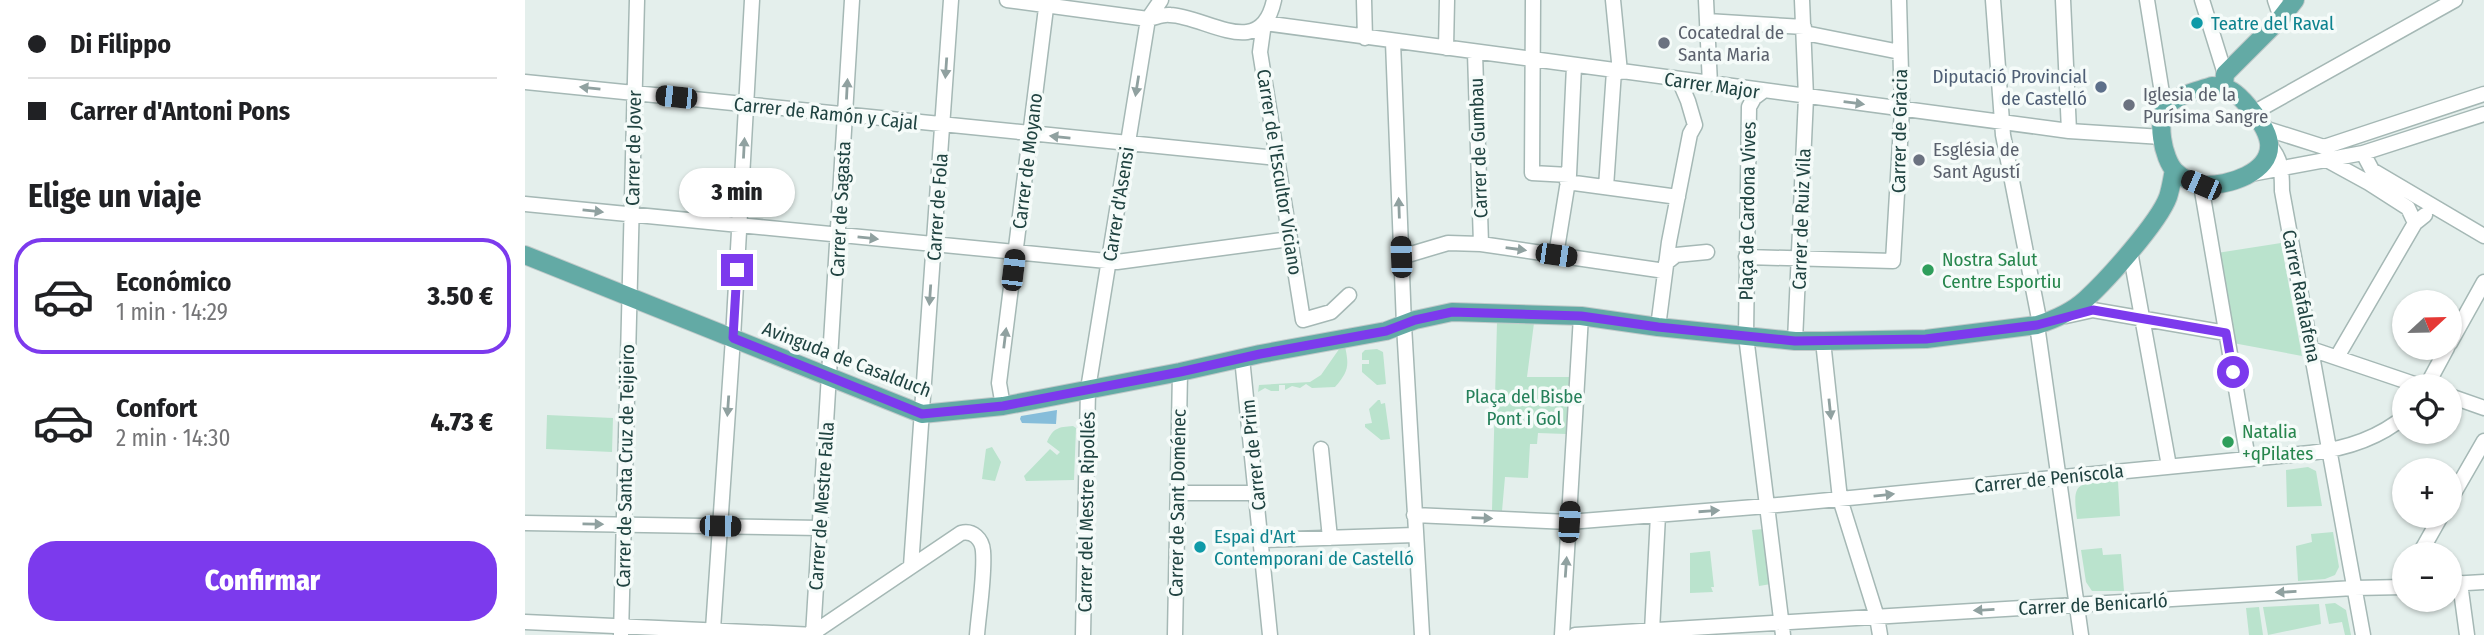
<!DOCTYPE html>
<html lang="es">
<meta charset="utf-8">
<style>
body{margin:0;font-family:"Fira Sans Condensed",sans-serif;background:#f2f2f2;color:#202124;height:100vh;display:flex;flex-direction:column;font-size:26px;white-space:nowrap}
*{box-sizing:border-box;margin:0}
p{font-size:23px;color:#757577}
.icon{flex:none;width:38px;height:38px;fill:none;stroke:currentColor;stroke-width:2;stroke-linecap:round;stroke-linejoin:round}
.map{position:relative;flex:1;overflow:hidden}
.drawer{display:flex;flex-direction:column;background:#fff;width:525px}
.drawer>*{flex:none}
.banner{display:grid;align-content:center;height:154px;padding:0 28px;background:#fff}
.needle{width:46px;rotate:68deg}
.tools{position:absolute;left:1867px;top:290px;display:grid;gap:14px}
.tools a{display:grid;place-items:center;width:70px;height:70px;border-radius:50%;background:#fff;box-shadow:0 2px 5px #0004;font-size:35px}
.end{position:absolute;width:32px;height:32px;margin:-16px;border:9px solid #7c3aed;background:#fff;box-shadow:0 0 0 4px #fff}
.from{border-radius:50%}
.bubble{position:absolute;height:49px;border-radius:24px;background:#fff;box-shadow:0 2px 5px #0004;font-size:23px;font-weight:800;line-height:49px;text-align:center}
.car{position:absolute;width:21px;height:42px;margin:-21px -10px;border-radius:9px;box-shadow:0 0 5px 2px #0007;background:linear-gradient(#222 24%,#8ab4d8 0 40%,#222 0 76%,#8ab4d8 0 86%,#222 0)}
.banner b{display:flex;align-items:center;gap:24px;height:66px;font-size:26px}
.banner b+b{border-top:2px solid #e0e0e0}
.banner i{width:18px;height:18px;background:#202124}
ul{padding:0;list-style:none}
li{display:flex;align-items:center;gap:21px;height:116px;margin:0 14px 10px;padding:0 14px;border:4px solid transparent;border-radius:28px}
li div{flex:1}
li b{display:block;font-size:26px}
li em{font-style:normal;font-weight:800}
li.on{border-color:#7c3aed}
li>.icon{width:63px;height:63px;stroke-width:1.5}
h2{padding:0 28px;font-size:32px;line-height:84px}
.primary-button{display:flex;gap:14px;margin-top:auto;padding:14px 28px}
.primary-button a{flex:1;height:80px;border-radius:28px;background:#7c3aed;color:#fff;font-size:28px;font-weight:800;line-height:80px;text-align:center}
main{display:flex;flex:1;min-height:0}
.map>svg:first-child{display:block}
.green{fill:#bae3cd}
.water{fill:#86bdda}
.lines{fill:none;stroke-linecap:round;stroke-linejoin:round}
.minor-casing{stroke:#a5b8b5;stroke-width:17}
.major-casing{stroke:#c1caca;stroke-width:20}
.minor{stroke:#fff;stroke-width:14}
.major{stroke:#63aaa5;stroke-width:18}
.oneway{fill:#90a1a0}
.route{stroke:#7c3aed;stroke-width:9}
.culture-dot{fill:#0f9aa8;stroke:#f5fbf9;stroke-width:2.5}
.worship-dot{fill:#6b7280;stroke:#f5fbf9;stroke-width:2.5}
.service-dot{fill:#5c6f8a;stroke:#f5fbf9;stroke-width:2.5}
.leisure-dot{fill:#2e9e5b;stroke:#f5fbf9;stroke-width:2.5}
.labels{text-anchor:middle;stroke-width:7;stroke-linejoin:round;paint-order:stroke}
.culture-label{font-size:19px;fill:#0d838f;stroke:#f5fbf9;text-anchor:start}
.worship-label{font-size:19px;fill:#5b616d;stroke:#f5fbf9;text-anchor:start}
.service-label{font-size:19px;fill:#4e5e75;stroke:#f5fbf9;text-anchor:end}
.street-label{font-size:19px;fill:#204341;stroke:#f5fbf9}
.leisure-label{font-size:19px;fill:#27864d;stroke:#f5fbf9;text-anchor:start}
.park-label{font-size:19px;fill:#25805a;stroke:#f5fbf9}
</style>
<main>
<section class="drawer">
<div class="banner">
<b><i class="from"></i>Di Filippo</b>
<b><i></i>Carrer d'Antoni Pons</b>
</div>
<h2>Elige un viaje</h2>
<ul>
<li class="on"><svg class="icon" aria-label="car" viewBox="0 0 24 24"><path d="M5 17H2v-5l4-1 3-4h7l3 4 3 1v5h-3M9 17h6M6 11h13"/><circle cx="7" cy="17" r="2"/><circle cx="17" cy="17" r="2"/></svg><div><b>Económico</b><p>1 min · 14:29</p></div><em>3.50 €</em></li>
<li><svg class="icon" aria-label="car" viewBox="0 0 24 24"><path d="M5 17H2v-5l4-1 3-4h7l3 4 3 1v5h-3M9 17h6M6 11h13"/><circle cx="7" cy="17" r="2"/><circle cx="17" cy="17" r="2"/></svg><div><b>Confort</b><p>2 min · 14:30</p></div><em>4.73 €</em></li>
</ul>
<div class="primary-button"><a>Confirmar</a></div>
</section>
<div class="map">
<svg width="1959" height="635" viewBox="0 0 1959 635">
<rect width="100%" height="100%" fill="#e4efec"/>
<!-- green -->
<path class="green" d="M 1756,243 L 1777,356 L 1708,343 L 1692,253 Z
M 972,322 L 1009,323 L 1002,377 L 1047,377 L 1041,434 L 1013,433 L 1012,444 L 1005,444 L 1003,478 L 980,477 L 977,511 L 967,510 Z
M 819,342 C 824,364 825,370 810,387 L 787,388 L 781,384 L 775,388 L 767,386 L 760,390 L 760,385 L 754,385 L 754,391 L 746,391 L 740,388 L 733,392 L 734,385 L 785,382 L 796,375 Z
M 852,349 L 858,352 L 861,384 L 852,385 L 837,372 L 837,364 L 844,364 L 844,360 L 837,360 L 837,353 L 840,350 Z
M 853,400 L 855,400 L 856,404 L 860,403 L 865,439 L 856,440 L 840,427 L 840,424 L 847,423 L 844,409 Z
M 22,415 L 88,418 L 87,452 L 21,449 Z
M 548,426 L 551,428 L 549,480 L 501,481 L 499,476 L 525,449 L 532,455 L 535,452 L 522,442 C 528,428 533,427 548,426 Z
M 467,447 L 476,462 L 470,481 L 457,479 L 461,449 Z
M 1783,467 L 1791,471 L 1797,506 L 1762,507 L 1761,470 Z
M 1593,481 L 1595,516 L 1552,519 C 1546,477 1555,485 1593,481 Z
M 1239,529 L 1246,584 L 1234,586 L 1227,530 Z
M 1808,532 L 1814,567 L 1810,575 L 1800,579 L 1773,581 L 1771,546 L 1787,542 L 1786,534 Z
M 1577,548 L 1578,555 L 1596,554 L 1599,591 L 1567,591 L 1561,582 L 1556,550 Z
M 1185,551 L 1189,587 L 1186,587 L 1188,592 L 1165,593 L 1165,553 Z
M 1810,603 L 1821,610 L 1826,635 L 1820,635 L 1817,622 L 1804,624 L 1800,604 Z
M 1794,604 L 1796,624 L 1743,635 L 1738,607 Z
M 1734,607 L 1738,635 L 1724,635 L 1721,608 Z"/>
<!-- water -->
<path class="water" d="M 532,410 L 531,424 L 497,423 L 495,419 L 496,416 Z"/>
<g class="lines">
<!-- minor casing -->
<g class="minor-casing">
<path id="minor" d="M 482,0 L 623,19 C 630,18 638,14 645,15 C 681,16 736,62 749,0
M 839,0 L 840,38
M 1008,0 L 1007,173 L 1044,175
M 1088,0 L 1095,72
M 1181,0 L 1185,84
M 1468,0 L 1478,135 L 1515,324
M 1538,0 L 1544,131
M 1622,0 L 1637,93 L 1641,107
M 1677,0 L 1700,74
M 1750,0 L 1756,18
M 1182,21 L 1279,27
M 739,23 L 1544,131 L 1637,137
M 739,23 L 735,52 L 778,320 L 806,312 L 824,295
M 1280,33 L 1375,52
M 868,42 L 879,325 L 897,635
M 921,48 L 922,0
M 950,53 L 956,244
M 0,82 L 752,158
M 1237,92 L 1229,98 L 1224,107 L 1221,336 L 1258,635
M 1728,113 L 1930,0
M 1739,128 L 1799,147 L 1959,94
M 1744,145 C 1757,159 1757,172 1757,191 L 1838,635
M 1838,153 L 1847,170 L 1959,236
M 1802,160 L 1844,183 L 1883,208 L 1890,223
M 1726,174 L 1838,153 L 1959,114
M 1042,182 L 1153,197
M 1676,185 L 1723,459
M 1081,187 L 1089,71
M 0,204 L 592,262 L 765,239
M 1605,251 L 1644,466
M 1031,255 L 1044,175 L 1049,66
M 876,257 L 923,243 L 956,244 L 1140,271
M 1221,257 L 1368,261 L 1377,109 L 1374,0
M 1141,263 L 1151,255 L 1182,252
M 1541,316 L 1568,310 L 1701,333
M 1512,325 L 1556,635
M 1133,327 L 1144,242 L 1165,134 L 1170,125 L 1163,101 L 1154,80
M 1270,341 L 1281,97 L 1277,0
M 1298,341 L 1315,499 L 1352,617 L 1355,635
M 1925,343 L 1959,282
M 1786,349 L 1898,387
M 1812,357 L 1890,223 L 1900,215
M 717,358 L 745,635
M 1901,387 L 1922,348
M 1925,396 L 1959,408
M 478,406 L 474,383 L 522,0
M 796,449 L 805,538
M 653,493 L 732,493
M 1925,500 L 1959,441
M 889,515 L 1044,522 L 1242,506 L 1785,453 C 1820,449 1853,439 1880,416
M 0,523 L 295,528
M 736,540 L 890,535
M 1894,555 L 1916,516
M 386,566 L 426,0
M 1935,583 L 1942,635
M 1925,584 L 1959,582
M 0,622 L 291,635
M 188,629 L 208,338 L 227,0
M 1127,631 L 1133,515
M 96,635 L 112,0
M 285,635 L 436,533 C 448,530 457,539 458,551 C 460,575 454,610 452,635
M 288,635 L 327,0
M 558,635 L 563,389 L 623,19 L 636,0
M 650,635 L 655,372
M 1037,635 L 1056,316
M 1050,635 L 1829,588 L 1880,587"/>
</g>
<!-- major casing -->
<g class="major-casing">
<path id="major" d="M 1687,86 C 1704,86 1712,93 1723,106 C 1732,117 1742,129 1744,143 C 1747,173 1702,186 1679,185 C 1669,184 1657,178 1650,171 C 1638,159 1630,118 1643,105 C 1654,94 1673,91 1687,86 Z
M 1699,86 L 1700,74 L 1756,18 L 1770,0
M 0,255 L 397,414 L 478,406 L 655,372 L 735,354 L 861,331 L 890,320 L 927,312 L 1056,316 L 1133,327 L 1270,341 L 1298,341 L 1401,339 L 1512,325 C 1528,320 1548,311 1561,299 C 1582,280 1634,222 1643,197 C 1646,188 1647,179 1649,170"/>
</g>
<!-- minor -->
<use href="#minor" class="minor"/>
<!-- major -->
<use href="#major" class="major"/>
</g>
<!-- one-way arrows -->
<defs><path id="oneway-solid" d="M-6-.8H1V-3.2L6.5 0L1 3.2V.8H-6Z" transform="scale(1.75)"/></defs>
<g class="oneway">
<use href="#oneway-solid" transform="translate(421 68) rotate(94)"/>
<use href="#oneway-solid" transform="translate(612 86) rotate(99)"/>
<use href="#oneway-solid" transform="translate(65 88) rotate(-174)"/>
<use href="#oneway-solid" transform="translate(322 89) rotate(-87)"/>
<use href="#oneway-solid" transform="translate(1329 103) rotate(7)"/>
<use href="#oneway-solid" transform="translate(535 137) rotate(-174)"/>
<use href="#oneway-solid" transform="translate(219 148) rotate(-87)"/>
<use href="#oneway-solid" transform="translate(874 208) rotate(-92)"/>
<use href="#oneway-solid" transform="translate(68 211) rotate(6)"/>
<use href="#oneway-solid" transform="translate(343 238) rotate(6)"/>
<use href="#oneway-solid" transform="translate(991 249) rotate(8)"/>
<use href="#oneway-solid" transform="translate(405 295) rotate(94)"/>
<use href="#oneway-solid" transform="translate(480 338) rotate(-83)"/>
<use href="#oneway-solid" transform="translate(203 406) rotate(94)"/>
<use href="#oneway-solid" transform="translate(1305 409) rotate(84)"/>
<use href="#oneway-solid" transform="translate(1359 495) rotate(-6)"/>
<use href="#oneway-solid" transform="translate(1184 511) rotate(-4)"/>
<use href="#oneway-solid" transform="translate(957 518) rotate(2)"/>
<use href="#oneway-solid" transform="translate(68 524) rotate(1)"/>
<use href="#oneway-solid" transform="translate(1041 567) rotate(-86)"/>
<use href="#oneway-solid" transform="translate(1761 592) rotate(177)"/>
<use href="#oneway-solid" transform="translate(1459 610) rotate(177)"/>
</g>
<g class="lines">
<!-- route -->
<path class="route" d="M 212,270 L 208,338 L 397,414 L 478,406 L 655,372 L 735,354 L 861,331 L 890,320 L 927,312 L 1056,316 L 1133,327 L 1270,341 L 1401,339 L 1512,325 L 1568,310 L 1701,333 L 1708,372"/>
</g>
<!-- markers -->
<g class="culture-dot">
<circle cx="1672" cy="23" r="7"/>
<circle cx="675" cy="547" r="7"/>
</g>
<g class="worship-dot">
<circle cx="1139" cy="43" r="7"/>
<circle cx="1604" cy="105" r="7"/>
<circle cx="1394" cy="160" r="7"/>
</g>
<circle class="service-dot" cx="1576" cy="87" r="7"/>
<g class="leisure-dot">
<circle cx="1403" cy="270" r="7"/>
<circle cx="1703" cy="442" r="7"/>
</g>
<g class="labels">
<!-- culture labels -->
<g class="culture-label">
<text x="1686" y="30">Teatre del Raval</text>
<text x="689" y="543">Espai d'Art<tspan x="689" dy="22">Contemporani de Castelló</tspan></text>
</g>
<!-- worship labels -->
<g class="worship-label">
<text x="1153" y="39">Cocatedral de<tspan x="1153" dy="22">Santa Maria</tspan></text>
<text x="1618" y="101">Iglesia de la<tspan x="1618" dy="22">Purísima Sangre</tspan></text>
<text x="1408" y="156">Església de<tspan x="1408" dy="22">Sant Agustí</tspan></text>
</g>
<!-- service labels -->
<g class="service-label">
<text x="1562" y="83">Diputació Provincial<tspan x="1562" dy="22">de Castelló</tspan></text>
</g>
<!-- street labels -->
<g class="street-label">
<text transform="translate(1187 85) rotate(8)" y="7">Carrer Major</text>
<text transform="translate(301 113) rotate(6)" y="7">Carrer de Ramón y Cajal</text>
<text transform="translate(1374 131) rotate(-89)" y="7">Carrer de Gràcia</text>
<text transform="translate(108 148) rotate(-89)" y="7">Carrer de Jover</text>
<text transform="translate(953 148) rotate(-92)" y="7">Carrer de Gumbau</text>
<text transform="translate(502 161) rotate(-83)" y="7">Carrer de Moyano</text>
<text transform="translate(755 172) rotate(81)" y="7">Carrer de l'Escultor Viciano</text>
<text transform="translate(593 204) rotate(-81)" y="7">Carrer d'Asensi</text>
<text transform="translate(412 207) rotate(-86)" y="7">Carrer de Fola</text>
<text transform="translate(315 209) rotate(-87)" y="7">Carrer de Sagasta</text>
<text transform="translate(1222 211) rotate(-89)" y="7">Plaça de Cardona Vives</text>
<text transform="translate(1276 219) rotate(-88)" y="7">Carrer de Ruiz Vila</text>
<text transform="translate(1777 296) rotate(79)" y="7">Carrer Rafalafena</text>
<text transform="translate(322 359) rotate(21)" y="7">Avinguda de Casalduch</text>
<text transform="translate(728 455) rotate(-96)" y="7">Carrer de Prim</text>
<text transform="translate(100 466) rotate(-89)" y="7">Carrer de Santa Cruz de Teijeiro</text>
<text transform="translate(1524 478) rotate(-6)" y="7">Carrer de Peníscola</text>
<text transform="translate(652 503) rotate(-89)" y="7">Carrer de Sant Doménec</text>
<text transform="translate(296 506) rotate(-86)" y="7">Carrer de Mestre Falla</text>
<text transform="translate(561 512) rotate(-89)" y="7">Carrer del Mestre Ripollés</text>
<text transform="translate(1568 604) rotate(-3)" y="7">Carrer de Benicarló</text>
</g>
<!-- leisure labels -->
<g class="leisure-label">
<text x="1417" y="266">Nostra Salut<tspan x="1417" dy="22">Centre Esportiu</tspan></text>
<text x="1717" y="438">Natalia<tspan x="1717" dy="22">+qPilates</tspan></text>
</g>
<!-- park labels -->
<g class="park-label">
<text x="999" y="403">Plaça del Bisbe<tspan x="999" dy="22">Pont i Gol</tspan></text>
</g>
</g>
</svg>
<div class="tools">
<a><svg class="needle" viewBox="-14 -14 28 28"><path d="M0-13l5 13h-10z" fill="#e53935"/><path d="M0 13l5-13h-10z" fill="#757577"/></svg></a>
<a><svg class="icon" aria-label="locate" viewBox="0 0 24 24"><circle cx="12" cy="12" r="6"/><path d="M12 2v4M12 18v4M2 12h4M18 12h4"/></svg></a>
<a>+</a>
<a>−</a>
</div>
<i class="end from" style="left:1708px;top:372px"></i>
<i class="end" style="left:212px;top:270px"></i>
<div class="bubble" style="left:154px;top:168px;width:116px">3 min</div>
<i class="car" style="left:151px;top:97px;rotate:276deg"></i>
<i class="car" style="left:1676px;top:185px;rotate:293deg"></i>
<i class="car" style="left:1031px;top:255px;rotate:98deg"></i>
<i class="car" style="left:876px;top:257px;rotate:358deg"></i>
<i class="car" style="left:488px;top:270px;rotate:7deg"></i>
<i class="car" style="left:1044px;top:522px;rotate:3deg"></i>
<i class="car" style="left:195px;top:526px;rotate:91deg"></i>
</div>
</main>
